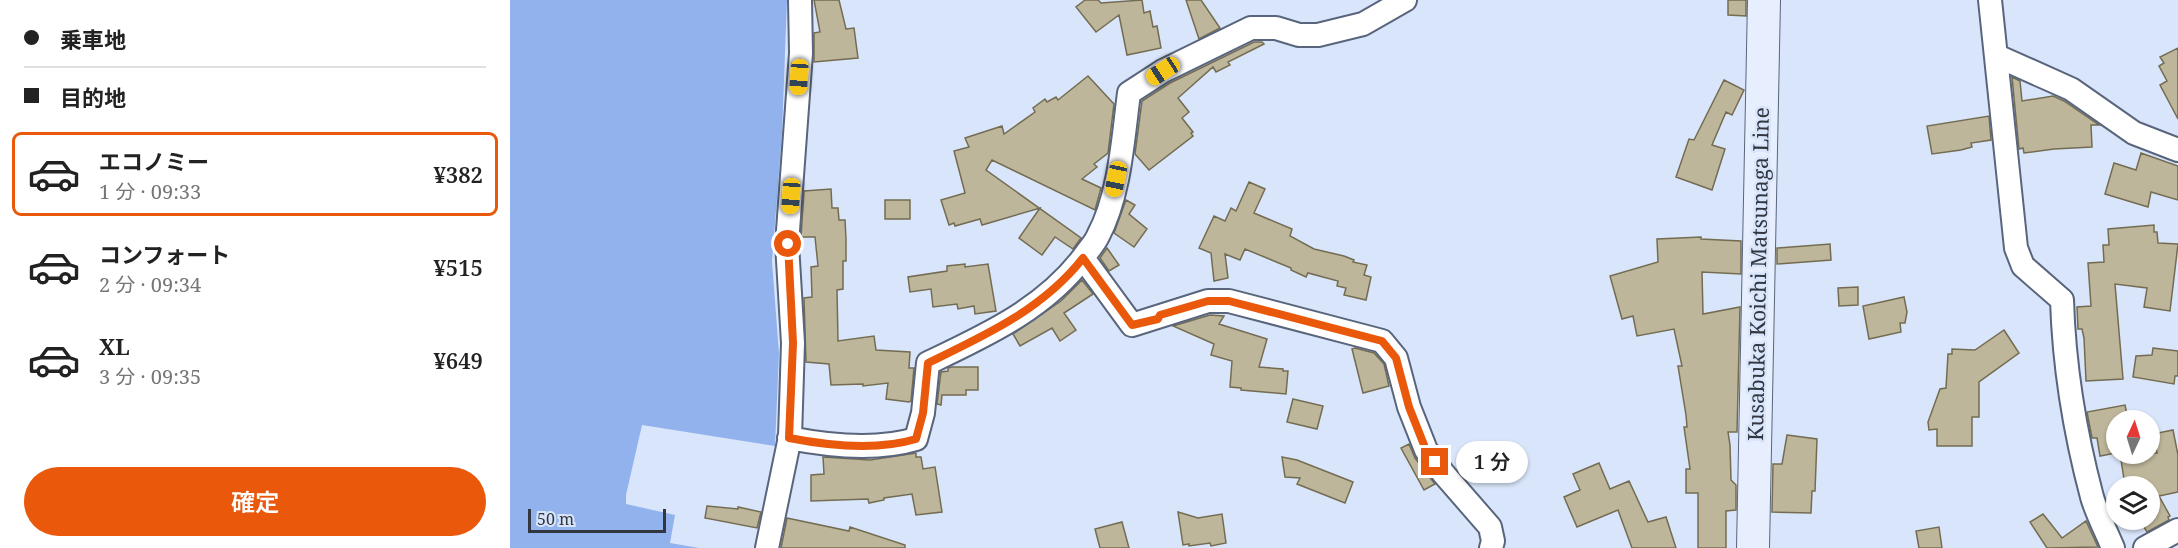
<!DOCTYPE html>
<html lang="ja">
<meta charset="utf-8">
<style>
body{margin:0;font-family:"Noto Serif","Noto Sans JP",serif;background:#f2f2f2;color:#222;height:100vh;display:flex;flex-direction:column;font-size:22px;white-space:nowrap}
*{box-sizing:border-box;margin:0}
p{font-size:20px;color:#767676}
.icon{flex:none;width:33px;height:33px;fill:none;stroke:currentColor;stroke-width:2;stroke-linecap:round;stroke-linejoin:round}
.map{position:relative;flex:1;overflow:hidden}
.panel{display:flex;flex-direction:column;background:#fff;width:510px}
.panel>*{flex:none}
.top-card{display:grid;align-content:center;height:132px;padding:0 24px;background:#fff}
.needle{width:39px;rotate:4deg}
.controls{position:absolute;left:1596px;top:410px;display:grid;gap:12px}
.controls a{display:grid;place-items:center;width:54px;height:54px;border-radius:50%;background:#fff;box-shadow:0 2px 4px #0004;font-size:30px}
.scale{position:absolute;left:18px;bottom:15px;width:138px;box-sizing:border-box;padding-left:6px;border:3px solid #313641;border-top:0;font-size:16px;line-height:21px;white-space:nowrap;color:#313641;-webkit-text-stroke:4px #d9e5fa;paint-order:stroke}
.end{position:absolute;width:27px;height:27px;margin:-14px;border:8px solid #ea580c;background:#fff;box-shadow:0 0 0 3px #fff}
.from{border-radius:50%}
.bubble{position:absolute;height:42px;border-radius:21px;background:#fff;box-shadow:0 2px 4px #0004;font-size:20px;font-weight:600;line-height:42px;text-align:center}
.car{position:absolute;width:18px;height:36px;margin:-18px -9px;border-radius:8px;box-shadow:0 0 4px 2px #0007;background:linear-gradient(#f5c518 24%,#345 0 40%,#f5c518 0 76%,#345 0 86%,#f5c518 0)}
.top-card b{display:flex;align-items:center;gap:21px;height:57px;font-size:22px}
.top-card b+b{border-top:2px solid #e0e0e0}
.top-card i{width:15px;height:15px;background:#222}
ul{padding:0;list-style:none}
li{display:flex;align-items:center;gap:18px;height:84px;margin:0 12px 9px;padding:0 12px;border:3px solid transparent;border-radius:9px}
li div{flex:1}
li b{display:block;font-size:22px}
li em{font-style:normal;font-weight:600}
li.active{border-color:#ea580c}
li>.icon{width:54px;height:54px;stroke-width:1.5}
.cta{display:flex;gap:12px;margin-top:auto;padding:12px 24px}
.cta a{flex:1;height:69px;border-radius:36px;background:#ea580c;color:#fff;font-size:24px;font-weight:600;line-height:69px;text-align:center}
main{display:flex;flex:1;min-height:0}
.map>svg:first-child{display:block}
.water{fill:#92b2ed}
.building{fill:#beb69a;stroke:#736c52;stroke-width:1.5}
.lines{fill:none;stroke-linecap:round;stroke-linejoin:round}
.street-casing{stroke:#58657c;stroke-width:26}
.secondary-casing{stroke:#58657c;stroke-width:34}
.street{stroke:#fff;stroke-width:22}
.secondary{stroke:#e7effe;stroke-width:32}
.route{stroke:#ea580c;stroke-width:8}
.labels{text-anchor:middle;stroke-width:5;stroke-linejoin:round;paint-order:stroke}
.street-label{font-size:21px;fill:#313641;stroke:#d9e5fa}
</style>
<main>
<section class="panel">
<div class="top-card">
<b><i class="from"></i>乗車地</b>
<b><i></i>目的地</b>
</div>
<ul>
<li class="active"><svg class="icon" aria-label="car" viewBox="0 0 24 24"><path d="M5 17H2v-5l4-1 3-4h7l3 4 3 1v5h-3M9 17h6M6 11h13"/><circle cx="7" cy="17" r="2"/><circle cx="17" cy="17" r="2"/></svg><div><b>エコノミー</b><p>1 分 · 09:33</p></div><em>¥382</em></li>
<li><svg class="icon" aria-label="car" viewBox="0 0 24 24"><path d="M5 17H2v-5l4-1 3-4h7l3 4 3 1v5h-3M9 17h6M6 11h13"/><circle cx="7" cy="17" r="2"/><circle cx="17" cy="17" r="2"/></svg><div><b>コンフォート</b><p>2 分 · 09:34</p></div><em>¥515</em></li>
<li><svg class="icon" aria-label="car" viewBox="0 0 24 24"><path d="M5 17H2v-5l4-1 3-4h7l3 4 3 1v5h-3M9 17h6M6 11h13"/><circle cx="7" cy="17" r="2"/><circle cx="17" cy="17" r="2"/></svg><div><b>XL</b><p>3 分 · 09:35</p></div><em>¥649</em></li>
</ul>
<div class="cta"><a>確定</a></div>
</section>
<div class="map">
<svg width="1668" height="548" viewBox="0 0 1668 548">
<rect width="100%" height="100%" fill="#d9e5fa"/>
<!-- water -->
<path class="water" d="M 0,0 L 277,0 L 272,133 L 262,261 L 269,354 L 265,446 L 132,425 L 116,495 L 116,504 L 165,515 L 160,543 L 189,548 L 0,548 Z"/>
<!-- building -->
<path class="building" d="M 304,0 L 329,0 L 336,29 L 344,28 L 348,58 L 304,62 L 304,33 L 310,32 Z
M 575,0 L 588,0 L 591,3 L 632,0 L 634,13 L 640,11 L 643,27 L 647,26 L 651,48 L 617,55 L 609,15 L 586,32 L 566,7 Z
M 676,0 L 691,0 L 710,28 L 689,39 Z
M 1218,0 L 1236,0 L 1236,16 L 1218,15 Z
M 744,42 L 752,42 L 754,44 L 718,62 L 720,65 L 706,72 L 703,67 L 668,98 L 679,112 L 672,118 L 683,132 L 681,133 L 683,136 L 639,170 L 625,154 L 632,101 L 660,83 Z
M 1668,48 L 1668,119 L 1650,85 L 1657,81 L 1649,66 L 1654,63 L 1650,57 Z
M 578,76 L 604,104 L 598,153 L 584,164 L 587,167 L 572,179 L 591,188 L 585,210 L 482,160 L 476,170 L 571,238 L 563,249 L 545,237 L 532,255 L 509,238 L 530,208 L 472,225 L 470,219 L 445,226 L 444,223 L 439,225 L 431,200 L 455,193 L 444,151 L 459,147 L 455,138 L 492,126 L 494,134 L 525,112 L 523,108 L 535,99 L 537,102 L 546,97 L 548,100 Z
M 1502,77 L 1510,81 L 1512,101 L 1543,96 L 1554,101 L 1589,125 L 1581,125 L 1582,147 L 1544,149 L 1514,153 L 1513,148 L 1509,149 Z
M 1214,80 L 1234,90 L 1222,115 L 1216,112 L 1202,145 L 1215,149 L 1202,190 L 1166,177 L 1179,139 L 1184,140 Z
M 1479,116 L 1481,140 L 1461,143 L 1462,147 L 1451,150 L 1422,154 L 1417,126 Z
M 1631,153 L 1668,166 L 1668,200 L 1641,192 L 1638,207 L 1595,194 L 1604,163 L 1626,170 Z
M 739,182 L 755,189 L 744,213 L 782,229 L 780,236 L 804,249 L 834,256 L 844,260 L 843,262 L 857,265 L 854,275 L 861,277 L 856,300 L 834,295 L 836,288 L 827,286 L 828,281 L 798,273 L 796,277 L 781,270 L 781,268 L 735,249 L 730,260 L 715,254 L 718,278 L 704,281 L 701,253 L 689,248 L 704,216 L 715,221 L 721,208 L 726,211 Z
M 321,189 L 322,208 L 328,208 L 329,220 L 335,220 L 336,239 L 336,261 L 333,261 L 333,289 L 327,290 L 328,341 L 364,336 L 366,350 L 400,352 L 399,368 L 404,368 L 401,401 L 399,402 L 376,399 L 378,383 L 353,386 L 353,384 L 321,385 L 319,364 L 296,362 L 294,298 L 302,297 L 301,267 L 308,266 L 305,237 L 291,237 L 294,191 Z
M 375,200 L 400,200 L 400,219 L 375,219 Z
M 616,200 L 625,205 L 619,214 L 637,229 L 624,247 L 604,233 Z
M 1644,225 L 1644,232 L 1647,232 L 1648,243 L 1668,244 L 1660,311 L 1634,307 L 1637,288 L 1605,284 L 1613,379 L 1576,381 L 1574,338 L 1572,329 L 1568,329 L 1567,307 L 1581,306 L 1578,263 L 1594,262 L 1593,245 L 1599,245 L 1598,229 Z
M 1191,237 L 1191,239 L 1231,241 L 1231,274 L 1192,272 L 1193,314 L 1230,307 L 1227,432 L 1218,432 L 1220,445 L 1221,480 L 1226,485 L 1226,510 L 1216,511 L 1216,548 L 1188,548 L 1188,493 L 1176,493 L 1176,469 L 1180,469 L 1174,427 L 1177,427 L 1176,415 L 1168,366 L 1172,366 L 1164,329 L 1127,336 L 1123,316 L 1112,319 L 1100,276 L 1148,262 L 1147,239 Z
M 1320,244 L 1321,260 L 1267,264 L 1267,248 Z
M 597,248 L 609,265 L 599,271 L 590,258 Z
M 455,264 L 455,267 L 478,264 L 486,311 L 465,314 L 464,306 L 448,309 L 447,304 L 423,307 L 421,289 L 400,292 L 398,277 L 437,271 L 437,266 Z
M 572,280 L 583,294 L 554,313 L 566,330 L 550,341 L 542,328 L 510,346 L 503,334 L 551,301 Z
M 1348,287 L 1348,305 L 1329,306 L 1328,288 Z
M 1394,297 L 1397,312 L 1395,323 L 1390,323 L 1391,332 L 1359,339 L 1353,306 Z
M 700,315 L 714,316 L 709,324 L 757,339 L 749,367 L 773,369 L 773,371 L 778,371 L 776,394 L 731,390 L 731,388 L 720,387 L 722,361 L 701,355 L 704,344 L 663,326 Z
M 1494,330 L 1509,353 L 1469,382 L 1469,417 L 1462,417 L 1462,446 L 1427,446 L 1427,429 L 1419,430 L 1418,422 L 1430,389 L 1436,388 L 1438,354 L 1442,354 L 1442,349 L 1465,350 Z
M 845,348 L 864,353 L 874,364 L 879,386 L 853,393 L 842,349 Z
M 1643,348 L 1668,351 L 1668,376 L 1665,376 L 1664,384 L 1623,377 L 1626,356 L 1642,355 Z
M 442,367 L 468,367 L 468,390 L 456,390 L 456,395 L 432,395 L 431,405 L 427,404 L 431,372 L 438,371 L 438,368 Z
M 783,399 L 813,406 L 807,429 L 777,422 Z
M 1615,405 L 1618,420 L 1606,420 L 1606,453 L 1590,456 L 1587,438 L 1582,438 L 1577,412 Z
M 1663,430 L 1668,455 L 1668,492 L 1649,496 L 1660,516 L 1658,517 L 1659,520 L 1637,532 L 1629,519 L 1640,519 L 1640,486 L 1615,486 L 1610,453 L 1647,453 L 1643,434 Z
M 1277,435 L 1307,439 L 1305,491 L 1302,491 L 1301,513 L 1262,512 L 1263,464 L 1272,464 Z
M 899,444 L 905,458 L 925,484 L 914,490 L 891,448 Z
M 406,453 L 406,457 L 411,457 L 413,469 L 425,467 L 432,512 L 406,515 L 402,494 L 374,498 L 374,500 L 359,503 L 358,499 L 301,501 L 301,475 L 314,474 L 313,457 L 360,460 Z
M 772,457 L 787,460 L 843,482 L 835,503 L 787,484 L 790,478 L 775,477 Z
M 1089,463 L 1100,489 L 1119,481 L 1138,522 L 1156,517 L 1166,548 L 1122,548 L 1108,510 L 1067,527 L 1054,497 L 1070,490 L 1063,474 Z
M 197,506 L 228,509 L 228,507 L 251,512 L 247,528 L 195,518 Z
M 668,512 L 688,518 L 712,514 L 716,543 L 701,546 L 700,543 L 679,546 L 679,544 L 673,545 Z
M 1533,514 L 1552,538 L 1576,521 L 1588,547 L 1537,548 L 1520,522 Z
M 277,518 L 339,531 L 340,527 L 395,545 L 395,548 L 271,548 Z
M 612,522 L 619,548 L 590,548 L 585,529 Z
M 1429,527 L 1432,548 L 1409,548 L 1406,531 Z"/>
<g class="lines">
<!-- street casing -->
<g class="street-casing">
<path id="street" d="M 1480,0 L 1506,248 L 1513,266 L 1552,300 C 1554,366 1565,433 1582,497 C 1587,514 1596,531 1603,548
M 1487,56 L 1561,89 L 1624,133 L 1668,150
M 573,258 L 622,325 L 698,301 L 719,301 L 872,341 L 886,358 L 899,407 L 916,450 L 933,473 L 980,527 L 983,541 L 981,548
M 279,438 C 320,446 366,451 406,439 L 413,413 L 418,363 C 477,335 536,308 575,255 C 579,249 585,243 588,236 C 610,195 613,138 619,93 L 653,71 L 741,28 L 766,28 L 789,35 L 808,35 L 853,24 L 895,0
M 257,548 L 280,437 L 283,343 L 277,244 L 291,53 L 290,0
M 1635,548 L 1668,530"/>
</g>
<!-- secondary casing -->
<g class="secondary-casing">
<path id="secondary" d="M 1243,548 L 1254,0"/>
</g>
<!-- street -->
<use href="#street" class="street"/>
<!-- secondary -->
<use href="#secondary" class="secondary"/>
</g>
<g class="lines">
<!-- route -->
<path class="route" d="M 278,244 L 283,343 L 279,438 C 320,446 366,451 406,439 L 413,413 L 418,363 C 476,335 533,309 573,258 L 622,325 L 648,319 L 650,315 L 698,301 L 719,301 L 872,341 L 886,358 L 899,407 L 916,450 L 925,462"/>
</g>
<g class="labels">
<!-- street labels -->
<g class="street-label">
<text transform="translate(1249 274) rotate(-89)" y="7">Kusabuka Koichi Matsunaga Line</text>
</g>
</g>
</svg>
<div class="controls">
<a><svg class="needle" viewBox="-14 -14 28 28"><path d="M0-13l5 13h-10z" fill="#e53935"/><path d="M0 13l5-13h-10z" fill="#767676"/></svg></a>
<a><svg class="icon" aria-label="layers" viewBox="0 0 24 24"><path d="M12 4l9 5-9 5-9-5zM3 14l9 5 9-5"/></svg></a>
</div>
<div class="scale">50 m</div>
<i class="end from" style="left:278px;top:244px"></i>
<i class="end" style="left:925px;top:462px"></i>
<div class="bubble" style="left:946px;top:441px;width:72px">1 分</div>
<i class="car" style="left:653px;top:71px;rotate:237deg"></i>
<i class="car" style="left:289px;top:77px;rotate:184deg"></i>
<i class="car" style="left:606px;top:179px;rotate:192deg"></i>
<i class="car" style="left:281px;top:196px;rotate:184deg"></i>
</div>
</main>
